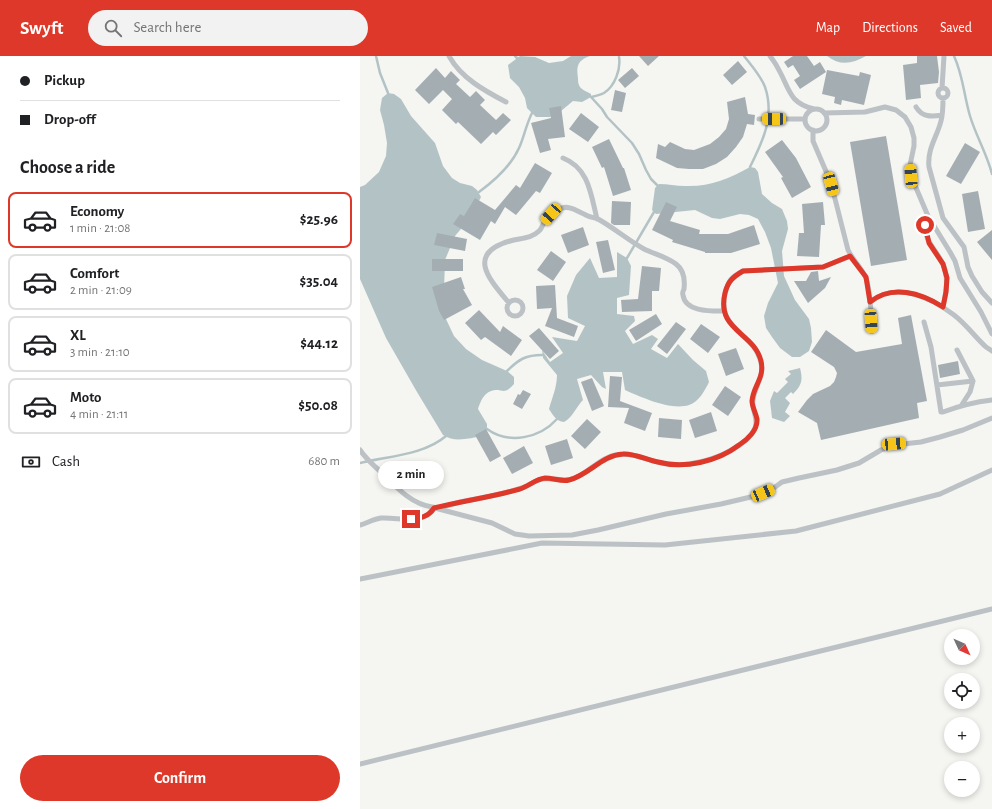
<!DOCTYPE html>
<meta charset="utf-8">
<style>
body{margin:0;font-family:"Alegreya Sans",sans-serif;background:#f2f2f2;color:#202124;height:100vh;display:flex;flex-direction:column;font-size:15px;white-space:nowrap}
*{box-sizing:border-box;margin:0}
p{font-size:13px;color:#757577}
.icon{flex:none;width:22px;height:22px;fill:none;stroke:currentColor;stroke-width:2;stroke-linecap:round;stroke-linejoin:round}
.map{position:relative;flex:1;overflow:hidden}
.side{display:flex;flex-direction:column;background:#fff;width:360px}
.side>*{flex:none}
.hud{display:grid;align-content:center;height:88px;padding:0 20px;background:#fff}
.needle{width:26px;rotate:134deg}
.tools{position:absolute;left:584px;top:573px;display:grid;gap:8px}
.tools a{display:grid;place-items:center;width:36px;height:36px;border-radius:50%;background:#fff;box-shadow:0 2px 6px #0003;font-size:20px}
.end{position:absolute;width:18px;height:18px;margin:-9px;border:5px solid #dd3829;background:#fff;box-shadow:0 0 0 2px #fff}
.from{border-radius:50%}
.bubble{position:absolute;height:28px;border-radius:14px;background:#fff;box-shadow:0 2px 6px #0003;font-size:13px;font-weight:700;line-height:28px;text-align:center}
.car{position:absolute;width:12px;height:24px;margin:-12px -6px;border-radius:5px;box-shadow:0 0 3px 1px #0007;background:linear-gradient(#f5c518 24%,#345 0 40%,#f5c518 0 76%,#345 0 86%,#f5c518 0)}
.hud b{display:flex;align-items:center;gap:14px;height:38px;font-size:15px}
.hud b+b{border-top:1px solid #e0e0e0}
.hud i{width:10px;height:10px;background:#202124}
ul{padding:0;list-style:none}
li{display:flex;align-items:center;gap:12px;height:56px;margin:0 8px 6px;padding:0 12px;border:2px solid #e0e0e0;border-radius:8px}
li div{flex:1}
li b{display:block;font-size:15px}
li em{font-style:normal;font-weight:700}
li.selected{border-color:#dd3829}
li>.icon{width:36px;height:36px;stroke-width:1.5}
h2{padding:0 20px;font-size:18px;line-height:48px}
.pay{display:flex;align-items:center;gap:10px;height:44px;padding:0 20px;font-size:15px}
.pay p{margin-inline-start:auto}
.action{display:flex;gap:8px;margin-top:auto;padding:8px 20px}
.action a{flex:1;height:46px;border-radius:24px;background:#dd3829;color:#fff;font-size:16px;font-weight:700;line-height:46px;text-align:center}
header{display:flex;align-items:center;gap:24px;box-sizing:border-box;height:56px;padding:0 20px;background:#dd3829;color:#fff}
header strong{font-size:19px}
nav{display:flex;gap:22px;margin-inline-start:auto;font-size:14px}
.search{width:280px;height:36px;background:#f2f2f2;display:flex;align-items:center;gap:10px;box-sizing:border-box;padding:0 14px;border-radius:22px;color:#757577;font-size:15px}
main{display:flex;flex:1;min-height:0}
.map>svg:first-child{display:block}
.water{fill:#b3c3c5}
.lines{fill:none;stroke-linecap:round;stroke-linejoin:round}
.stream{stroke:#b3c3c5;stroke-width:2.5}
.building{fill:#a4aeb2}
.service{stroke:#bbc1c4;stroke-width:5}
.route{stroke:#dd3829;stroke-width:5}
</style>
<header>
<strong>Swyft</strong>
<div class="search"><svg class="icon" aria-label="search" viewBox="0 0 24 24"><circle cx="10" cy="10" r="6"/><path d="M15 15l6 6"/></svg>Search here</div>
<nav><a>Map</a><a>Directions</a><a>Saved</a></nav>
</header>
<main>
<section class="side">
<div class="hud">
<b><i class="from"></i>Pickup</b>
<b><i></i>Drop-off</b>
</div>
<h2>Choose a ride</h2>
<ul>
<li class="selected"><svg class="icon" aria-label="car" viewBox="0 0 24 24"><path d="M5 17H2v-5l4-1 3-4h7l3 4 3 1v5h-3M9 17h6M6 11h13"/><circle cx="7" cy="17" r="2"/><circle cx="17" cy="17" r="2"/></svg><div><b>Economy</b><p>1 min · 21:08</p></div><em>$25.96</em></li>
<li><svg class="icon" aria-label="car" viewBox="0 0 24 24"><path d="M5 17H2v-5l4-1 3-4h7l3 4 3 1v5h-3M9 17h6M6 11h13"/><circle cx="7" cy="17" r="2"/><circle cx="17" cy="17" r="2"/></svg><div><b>Comfort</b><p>2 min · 21:09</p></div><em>$35.04</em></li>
<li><svg class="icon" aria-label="car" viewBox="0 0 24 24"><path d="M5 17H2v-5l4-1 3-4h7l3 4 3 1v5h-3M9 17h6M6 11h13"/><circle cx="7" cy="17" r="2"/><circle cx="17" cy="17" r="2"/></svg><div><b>XL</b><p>3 min · 21:10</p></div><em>$44.12</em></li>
<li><svg class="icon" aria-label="car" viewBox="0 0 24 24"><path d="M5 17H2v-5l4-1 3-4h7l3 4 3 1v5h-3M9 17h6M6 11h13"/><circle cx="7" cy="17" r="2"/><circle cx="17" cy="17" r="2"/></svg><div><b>Moto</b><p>4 min · 21:11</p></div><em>$50.08</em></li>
</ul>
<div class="pay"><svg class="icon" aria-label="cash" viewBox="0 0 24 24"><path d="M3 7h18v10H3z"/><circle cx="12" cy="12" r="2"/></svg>Cash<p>680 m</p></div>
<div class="action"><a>Confirm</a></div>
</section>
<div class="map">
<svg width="632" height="753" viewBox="0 0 632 753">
<rect width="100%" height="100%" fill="#f5f5f1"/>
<!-- water -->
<path class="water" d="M 160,0 L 175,1 L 189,7 L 203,5 L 211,0 L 230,0 C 218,4 216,10 218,22 C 218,25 218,28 220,31 C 222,34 228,36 231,38 L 231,41 L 222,46 L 213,45 L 201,55 L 190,61 L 176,61 L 167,52 L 165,42 L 159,31 L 150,22 L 148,9 Z
M 467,0 L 506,0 C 492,8 480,10 467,0 Z
M 28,37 L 34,38 L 41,43 L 51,60 L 75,87 L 83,110 L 92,122 L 100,127 L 112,130 L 117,134 L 121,141 L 111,161 L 95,180 L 85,204 L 84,235 L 86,263 L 94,280 L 106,293 L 122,304 L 147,315 L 154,321 L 154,328 C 151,331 148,335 143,335 C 143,335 138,334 137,334 C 125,334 121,344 118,353 L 127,368 L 127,373 L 123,380 C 109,382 95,387 83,379 L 57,336 L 26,282 L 0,223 L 0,131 L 5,129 L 19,116 L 26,100 L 27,87 L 24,69 L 20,54 L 22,42 Z
M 390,111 L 395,112 L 398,116 L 402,138 L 412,147 L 422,153 L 427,165 L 428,173 L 422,195 L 424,220 L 435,244 L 449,263 L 451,272 L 452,286 L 449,295 L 440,301 L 432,301 L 420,292 L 412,281 L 406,272 L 404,260 L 408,247 L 418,227 L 411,192 L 405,176 L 398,163 L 389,159 L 380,158 L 360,163 L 352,162 L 335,154 L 296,158 L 292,154 L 295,132 L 299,128 C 308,128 316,130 325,130 C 349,131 369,123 390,111 Z
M 257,196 L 267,202 L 271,210 L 269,239 L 257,242 L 257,258 L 274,260 L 275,265 L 265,275 L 273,288 L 292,279 L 298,283 L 291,293 L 307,302 L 318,288 L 333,304 L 346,315 L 349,326 C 345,334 339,346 329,349 C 311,355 281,341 265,334 L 262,316 L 243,316 L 246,333 L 242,331 L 231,319 L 217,323 L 223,344 C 216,351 213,361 204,366 C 196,365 193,359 189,353 C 192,342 197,331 197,319 L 183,302 L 182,294 L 190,306 L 203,297 L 192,281 L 217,285 L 225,270 L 208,262 L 207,240 L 216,219 L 230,202 L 239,222 L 257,221 Z
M 440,312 C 443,324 442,329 433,338 L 431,336 L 425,342 L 430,347 L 425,356 L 430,360 L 424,366 L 412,362 L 410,345 L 414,335 L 417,337 L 428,326 L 425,323 L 431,318 L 428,315 Z"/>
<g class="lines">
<!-- stream -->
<path class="stream" d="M 16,0 L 20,17 L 28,37
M 155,0 L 157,2
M 384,0 C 391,9 401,20 405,31 C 415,60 403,85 390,111
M 594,0 C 603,19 604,40 610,60 C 616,80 627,98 632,118
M 259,1 C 261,13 255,30 244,37 C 240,39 236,40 231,41 L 242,53 L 247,61 L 272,87 L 279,98 L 286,114 L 291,123 L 298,130
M 119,136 C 134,125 151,110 159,92 C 164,81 166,69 172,57
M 267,202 L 294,156
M 147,315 C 159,303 166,299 182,299
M 127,373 C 149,389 180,382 197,363
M 0,407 C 28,400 64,399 86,380"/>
</g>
<!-- building -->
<path class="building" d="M 279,0 L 299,0 L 288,10 Z
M 433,0 L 447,0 L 454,10 L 460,6 L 466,16 L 440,33 L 434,24 L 440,20 L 433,9 L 428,12 L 424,6 Z
M 557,0 L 577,0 L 579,16 L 578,27 L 560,29 L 561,42 L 546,44 L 543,9 L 557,7 Z
M 378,5 L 387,16 L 372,29 L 363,19 Z
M 76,12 L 85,22 L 91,15 L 100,24 L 96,28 L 110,41 L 116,35 L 125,44 L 120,49 L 136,64 L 143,57 L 151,64 L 136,79 L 133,76 L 121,88 L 98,66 L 96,68 L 82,54 L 92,43 L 83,34 L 69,48 L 55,34 Z
M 272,12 L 279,20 L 265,32 L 258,24 Z
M 467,14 L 499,20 L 500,16 L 511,19 L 504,49 L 482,44 L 481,49 L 474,47 L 475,41 L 462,38 Z
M 255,34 L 266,37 L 262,56 L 251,54 Z
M 385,41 L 388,58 L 395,59 L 394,69 L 387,68 L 383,81 L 376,91 L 367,101 L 356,108 L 343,113 L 329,113 L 317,112 L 296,102 L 298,88 L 305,91 L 310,86 L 325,93 L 334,94 L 350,88 L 359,81 L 366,73 L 369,63 L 367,46 Z
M 201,50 L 205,81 L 188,83 L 191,94 L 180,97 L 171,67 L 191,62 L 189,52 Z
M 221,57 L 239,71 L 228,86 L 209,73 Z
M 526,80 L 547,204 L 511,210 L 490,86 Z
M 249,83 L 263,112 L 264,112 L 271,134 L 253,140 L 244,111 L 242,112 L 232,91 Z
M 422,84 L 436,102 L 451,131 L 432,142 L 421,122 L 423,121 L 405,96 Z
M 605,87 L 620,96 L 601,128 L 586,120 Z
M 175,107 L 192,117 L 180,137 L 176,135 L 156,159 L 145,151 L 135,168 L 131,165 L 120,184 L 93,168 L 100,158 L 104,160 L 115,142 L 135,154 L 156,129 L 160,132 Z
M 618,135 L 625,173 L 608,176 L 602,138 Z
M 252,145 L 271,146 L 270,169 L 254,169 L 251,167 Z
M 306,146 L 317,151 L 310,165 L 340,174 L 339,178 L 368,178 L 394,169 L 400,188 L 371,197 L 345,197 L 345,196 L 312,186 L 313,184 L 292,174 Z
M 463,146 L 465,169 L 461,169 L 459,201 L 437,200 L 439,177 L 444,177 L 442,148 Z
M 223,171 L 229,189 L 208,197 L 201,179 Z
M 632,174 L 632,204 L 617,186 Z
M 77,177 L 107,183 L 105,195 L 74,189 Z
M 248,184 L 255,214 L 243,217 L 236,186 Z
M 191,195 L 206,206 L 193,225 L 177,214 Z
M 72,203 L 103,203 L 103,215 L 72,215 Z
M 282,210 L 301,212 L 299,235 L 292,235 L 292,255 L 262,256 L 261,244 L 278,243 Z
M 458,215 L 459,225 L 471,221 L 465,232 L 448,247 L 434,225 L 446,225 L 451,216 Z
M 101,221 L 105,233 L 103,233 L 112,249 L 84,264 L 79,255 L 72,231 Z
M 195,229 L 197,262 L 218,270 L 214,281 L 185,270 L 192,252 L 177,253 L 176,230 Z
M 119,254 L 140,276 L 143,270 L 162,284 L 151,300 L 125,281 L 121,284 L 105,267 Z
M 296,258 L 302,268 L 276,285 L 269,274 Z
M 551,259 L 567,345 L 557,347 L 559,362 L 461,384 L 457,367 L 438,356 L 447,344 L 453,338 L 470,330 L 474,326 L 476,321 L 477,317 L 474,311 L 451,296 L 466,274 L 496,296 L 542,288 L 538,262 Z
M 316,266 L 326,273 L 307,298 L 297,290 Z
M 341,268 L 360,281 L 348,297 L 330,283 Z
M 179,272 L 199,295 L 190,303 L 169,280 Z
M 376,292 L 384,313 L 366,320 L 358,298 Z
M 598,305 L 600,318 L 580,322 L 578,309 Z
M 250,320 L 262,321 L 260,345 L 292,357 L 285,375 L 264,367 L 269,352 L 248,351 Z
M 232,322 L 244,350 L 232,355 L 221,326 Z
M 365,330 L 381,341 L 368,360 L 352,349 Z
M 163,334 L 171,338 L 162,353 L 153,348 L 158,338 L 160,339 Z
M 351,356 L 357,375 L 335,382 L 329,364 Z
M 299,362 L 322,364 L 321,383 L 298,381 Z
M 227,363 L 241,376 L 225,393 L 211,380 Z
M 126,373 L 141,400 L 130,406 L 115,379 Z
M 207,383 L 213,402 L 191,409 L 185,390 Z
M 164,390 L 173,407 L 152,418 L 143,402 Z"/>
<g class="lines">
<!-- service -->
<path class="service" d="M 89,0 C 101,22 125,35 146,46
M 410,0 C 414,5 417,10 420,16 C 430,35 430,47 454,53
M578 37a5 5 0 1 1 10 0a5 5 0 1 1-10 0Z
M 582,32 L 584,0
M 583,42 C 583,50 583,58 581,65 C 577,81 567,93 569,111 L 583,162 L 604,191 L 608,211 L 612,220 L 622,236 L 632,247
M 556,51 C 562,61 571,61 582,59
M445 64a11 11 0 1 1 22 0a11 11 0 1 1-22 0Z
M 464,57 L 505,56 L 525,51 L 536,54 L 545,61 L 551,71 L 554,82 L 554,90 L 550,109 L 551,120 L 568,160 L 590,196 L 595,205 L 600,222 L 621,256 L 632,278
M 399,63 L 445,63
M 453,74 L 453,85 L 471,127 L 488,194 C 493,204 500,210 505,220 C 511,232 511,261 512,275
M 203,102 C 229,112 231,139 237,163
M 568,160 C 560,184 574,189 583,208 C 589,222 586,237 583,251
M147 252a8 8 0 1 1 16 0a8 8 0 1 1-16 0Z
M 510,246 C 536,225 570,241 594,259 C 606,268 615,281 626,291 L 632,295
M 149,247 C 130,224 105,198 150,185 C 160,182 171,183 179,175 C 182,173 182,169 185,165 C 189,158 201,149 210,152 C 215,153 219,156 224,158 C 228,161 233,161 238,163 C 254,172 268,184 284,193 C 294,198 307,201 316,208 C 324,214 325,224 324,233 C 323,235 322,237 323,239 C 325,256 351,255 364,255
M 564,266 L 571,291 L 581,356 L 583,356 C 599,350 615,346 632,344
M 597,294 L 613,325 L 610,336 L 601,350
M 577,329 L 613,325
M 0,394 C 6,403 14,410 22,417 C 36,431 51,448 72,451 C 81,453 92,448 100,446 C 120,442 142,439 161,432 C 167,431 172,426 178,424 C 190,420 203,427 215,422 C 229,416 240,402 255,399 C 273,395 290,406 307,408 C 319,410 332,408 344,405 C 360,401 389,388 395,372 C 399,362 391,354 393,344 C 395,329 406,319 400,303 C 392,276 357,273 365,238 C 368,225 371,221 383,215 L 463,211 L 491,200
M 0,469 C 7,467 14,463 21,462 C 41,461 61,470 75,452 L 132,467 L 155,478 L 169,480 L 212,479 L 238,474 L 306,458 L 361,448 L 395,440 L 411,434 L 422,426 L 439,422 L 477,414 L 499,407 L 521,394 L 534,389 L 561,386 L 580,381 L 603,374 L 632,362
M 0,523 L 182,487 L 305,489 L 436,475 L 580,438 L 632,414
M 0,708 L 632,553"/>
</g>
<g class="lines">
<!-- route -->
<path class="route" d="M 51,463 C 61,462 68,461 74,452 C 103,445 132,441 160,433 C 169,430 176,423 185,422 C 193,422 202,426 209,424 C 229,419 242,399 263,398 C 274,397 287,404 298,406 C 324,413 357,406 379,389 C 387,384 398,374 397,363 C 396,357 392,351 392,345 C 393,330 405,322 401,305 C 394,276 356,275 365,237 C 368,225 373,221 383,215 L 463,211 L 490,200 L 506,221 L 510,246 C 532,228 561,237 583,251 L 586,236 L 587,222 L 583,208 L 569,187 L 565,169"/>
</g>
</svg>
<div class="tools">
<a><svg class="needle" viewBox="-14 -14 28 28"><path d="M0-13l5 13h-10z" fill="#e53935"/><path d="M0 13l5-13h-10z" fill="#757577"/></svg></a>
<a><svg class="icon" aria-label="locate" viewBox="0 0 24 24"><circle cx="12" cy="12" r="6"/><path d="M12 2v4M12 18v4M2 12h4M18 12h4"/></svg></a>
<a>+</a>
<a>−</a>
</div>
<i class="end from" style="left:565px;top:169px"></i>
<i class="end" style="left:51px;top:463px"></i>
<div class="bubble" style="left:18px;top:405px;width:66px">2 min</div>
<i class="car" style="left:414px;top:63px;rotate:270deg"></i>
<i class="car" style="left:551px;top:120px;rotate:355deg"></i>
<i class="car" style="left:471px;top:128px;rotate:165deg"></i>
<i class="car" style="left:191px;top:158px;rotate:222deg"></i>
<i class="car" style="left:511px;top:265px;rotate:176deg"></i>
<i class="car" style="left:534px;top:388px;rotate:85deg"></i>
<i class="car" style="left:403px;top:437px;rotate:67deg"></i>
</div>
</main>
